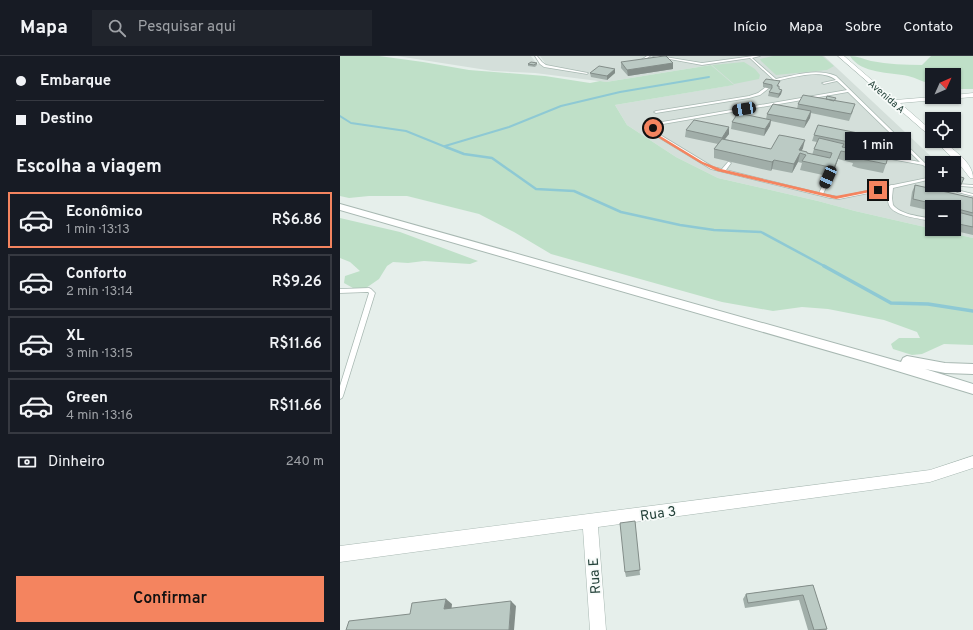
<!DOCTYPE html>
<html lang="pt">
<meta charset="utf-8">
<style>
body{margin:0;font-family:Overpass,sans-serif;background:#20242c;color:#f1f3f6;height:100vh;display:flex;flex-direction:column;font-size:15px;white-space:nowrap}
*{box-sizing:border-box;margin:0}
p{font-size:13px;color:#9ea1a6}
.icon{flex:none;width:22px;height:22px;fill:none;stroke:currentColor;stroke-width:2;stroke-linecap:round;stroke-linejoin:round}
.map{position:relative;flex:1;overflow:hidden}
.side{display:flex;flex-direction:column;background:#171b24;width:340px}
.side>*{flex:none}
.hud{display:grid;align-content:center;height:88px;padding:0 16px;background:#171b24}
.needle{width:26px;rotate:45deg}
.fabs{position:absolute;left:585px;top:12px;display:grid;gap:8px}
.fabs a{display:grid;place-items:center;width:36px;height:36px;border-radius:0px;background:#171b24;box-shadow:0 1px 3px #0004;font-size:20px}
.end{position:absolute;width:18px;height:18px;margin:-9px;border:5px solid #f4845f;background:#111;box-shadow:0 0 0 2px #111}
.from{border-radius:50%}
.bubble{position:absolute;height:28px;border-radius:0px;background:#171b24;box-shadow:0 1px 3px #0004;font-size:13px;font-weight:600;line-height:28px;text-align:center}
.car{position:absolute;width:12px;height:24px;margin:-12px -6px;border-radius:5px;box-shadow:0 0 3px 1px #0007;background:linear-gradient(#222 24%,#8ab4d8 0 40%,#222 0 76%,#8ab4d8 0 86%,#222 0)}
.hud b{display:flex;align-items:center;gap:14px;height:38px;font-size:15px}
.hud b+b{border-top:1px solid #363941}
.hud i{width:10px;height:10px;background:#f1f3f6}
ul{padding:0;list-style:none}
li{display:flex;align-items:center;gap:12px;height:56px;margin:0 8px 6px;padding:0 8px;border:2px solid #363941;border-radius:0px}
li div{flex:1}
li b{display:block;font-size:15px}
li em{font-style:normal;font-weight:600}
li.on{border-color:#f4845f}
li>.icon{width:36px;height:36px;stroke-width:1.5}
h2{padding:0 16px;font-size:18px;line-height:48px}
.pay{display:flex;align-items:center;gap:10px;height:44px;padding:0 16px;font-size:15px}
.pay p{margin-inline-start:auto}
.action{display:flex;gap:8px;margin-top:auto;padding:8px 16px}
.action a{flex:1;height:46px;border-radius:0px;background:#f4845f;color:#111;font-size:16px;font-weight:600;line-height:46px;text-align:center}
header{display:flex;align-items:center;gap:24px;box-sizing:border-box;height:56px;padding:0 20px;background:#171b24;border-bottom:1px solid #363941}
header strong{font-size:19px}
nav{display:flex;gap:22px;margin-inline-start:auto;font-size:14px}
.search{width:280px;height:36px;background:#20242c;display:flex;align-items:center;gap:10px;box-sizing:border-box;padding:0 14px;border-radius:0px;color:#9ea1a6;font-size:15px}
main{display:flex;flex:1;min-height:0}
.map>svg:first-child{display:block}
.built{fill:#d4dfda;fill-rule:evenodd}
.green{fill:#bfe0c8}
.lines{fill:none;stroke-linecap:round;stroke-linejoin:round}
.stream-far2{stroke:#8ec9d4;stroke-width:2}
.stream-far1{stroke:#8ec9d4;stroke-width:2.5}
.stream{stroke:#8ec9d4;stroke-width:3.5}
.service-casing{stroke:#a8b8b2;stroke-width:1.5}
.minor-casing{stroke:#a8b8b2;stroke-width:1}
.tertiary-casing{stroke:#a8b8b2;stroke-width:2}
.service{fill:#fff;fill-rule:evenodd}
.minor{fill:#fff;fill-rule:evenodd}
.tertiary{fill:#fff;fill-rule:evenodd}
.wall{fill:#a1aea9}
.shaded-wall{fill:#838d89}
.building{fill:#bbcac4;stroke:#838d89}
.route{fill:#f4845f}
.labels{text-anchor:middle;stroke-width:3.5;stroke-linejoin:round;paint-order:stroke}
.far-street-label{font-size:10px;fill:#24423a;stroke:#f7fbf9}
.near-street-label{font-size:14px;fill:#24423a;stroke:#f7fbf9}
</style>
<header>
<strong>Mapa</strong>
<div class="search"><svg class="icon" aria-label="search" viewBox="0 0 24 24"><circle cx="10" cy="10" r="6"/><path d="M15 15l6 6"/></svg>Pesquisar aqui</div>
<nav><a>Início</a><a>Mapa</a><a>Sobre</a><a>Contato</a></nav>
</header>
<main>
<section class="side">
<div class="hud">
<b><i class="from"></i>Embarque</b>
<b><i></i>Destino</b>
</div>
<h2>Escolha a viagem</h2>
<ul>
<li class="on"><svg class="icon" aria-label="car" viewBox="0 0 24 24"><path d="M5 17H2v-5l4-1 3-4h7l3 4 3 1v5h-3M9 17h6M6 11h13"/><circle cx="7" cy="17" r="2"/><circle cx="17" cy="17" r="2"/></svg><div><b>Econômico</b><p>1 min · 13:13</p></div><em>R$6.86</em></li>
<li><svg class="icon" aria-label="car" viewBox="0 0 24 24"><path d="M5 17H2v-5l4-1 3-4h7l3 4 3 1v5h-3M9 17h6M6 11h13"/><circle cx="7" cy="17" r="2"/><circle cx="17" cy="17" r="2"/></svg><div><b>Conforto</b><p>2 min · 13:14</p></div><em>R$9.26</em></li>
<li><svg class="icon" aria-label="car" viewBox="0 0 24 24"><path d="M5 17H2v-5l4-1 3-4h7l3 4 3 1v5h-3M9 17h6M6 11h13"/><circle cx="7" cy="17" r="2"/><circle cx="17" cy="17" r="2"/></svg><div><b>XL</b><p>3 min · 13:15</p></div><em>R$11.66</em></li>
<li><svg class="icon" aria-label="car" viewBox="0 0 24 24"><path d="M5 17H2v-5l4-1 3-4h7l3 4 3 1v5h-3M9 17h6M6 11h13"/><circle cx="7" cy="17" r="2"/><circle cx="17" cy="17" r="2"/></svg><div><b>Green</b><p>4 min · 13:16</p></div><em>R$11.66</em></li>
</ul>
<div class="pay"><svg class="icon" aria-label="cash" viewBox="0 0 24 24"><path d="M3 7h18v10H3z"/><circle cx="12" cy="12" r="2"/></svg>Dinheiro<p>240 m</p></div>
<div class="action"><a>Confirmar</a></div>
</section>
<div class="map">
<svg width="633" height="574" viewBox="0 0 633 574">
<rect width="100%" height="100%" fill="#e6efeb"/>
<!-- built -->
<path class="built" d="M 57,0 L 191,0 L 197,8 L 205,7 L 200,0 L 484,0 L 598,107 L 592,107 L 592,129 L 614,129 L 617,125 L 613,136 L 625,140 L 633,148 L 633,182 L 515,155 L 478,145 L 378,122 L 336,101 L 287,69 L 275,49 L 393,29 L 371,9 L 266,26 L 195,17 L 153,15 ZM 592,151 L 614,151 L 614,173 L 592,173 Z"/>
<!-- green -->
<path class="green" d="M 0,0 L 39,0 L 83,6 L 129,14 L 205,20 L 250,27 L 260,25 L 266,26 L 371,9 L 394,29 L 275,49 L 287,69 L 336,101 L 378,122 L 478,145 L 515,155 L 633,182 L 633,289 L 604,288 L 582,298 L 572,299 L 553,293 L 551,288 L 559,282 L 580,282 L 577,276 L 544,264 L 488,253 L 462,251 L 433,255 L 382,246 L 211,198 L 174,176 L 139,158 L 67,140 L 29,140 L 9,142 L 0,140 Z
M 433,0 L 482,0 L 494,10 L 487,14 L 436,19 L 421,5 L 420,3 Z
M 510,0 C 517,0 524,3 531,5 C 548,8 565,9 582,9 L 591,0 L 633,0 L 633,33 L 614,33 L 614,19 L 592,19 L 592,29 C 584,26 576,22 568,20 C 550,16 521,18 510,0 Z
M 404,6 L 415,13 L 420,19 L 419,23 L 394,28 L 372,9 Z
M 0,162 L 60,176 L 138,205 L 130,208 L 84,205 L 68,207 L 53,206 L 47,210 L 39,223 L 26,232 L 13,232 L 4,227 L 5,220 L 20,215 L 10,206 L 0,202 Z"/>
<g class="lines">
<!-- stream-far2 -->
<path class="stream-far2" d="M 0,60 L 11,67 L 66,75 L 108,92
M 105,90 L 169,71 L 221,50 L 280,36 L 369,21"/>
<!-- stream-far1 -->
<path class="stream-far1" d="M 106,91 L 124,98 L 152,102 L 196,133 L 234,135 L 281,156 L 340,169 L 374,174 L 421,176 L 486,211"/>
<!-- stream -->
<path class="stream" d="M 484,210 L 551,247 L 588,248 L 633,255"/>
<!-- service casing -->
<g class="service-casing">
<path id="service" d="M 195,0 L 197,0 L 202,6 L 206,9 L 248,17 L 247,18 L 204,11 L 200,8 Z
M 307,0 L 310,0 L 300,7 L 298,6 Z
M 313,0 L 319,0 L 362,7 L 413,0 L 420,0 L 412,2 L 436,23 C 456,19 476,12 496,20 L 592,114 L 592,117 L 583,109 L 540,101 L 539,100 L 541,99 L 580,106 L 508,36 L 323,68 L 316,71 L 315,74 L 317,77 L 373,111 L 382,113 L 388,106 L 389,106 L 391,107 L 386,114 L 479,137 L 487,121 L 490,120 L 491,121 L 483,138 L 499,141 L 549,130 L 551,129 L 553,129 L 592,121 L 592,123 L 553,132 L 552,142 L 553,149 C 561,159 580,160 592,163 L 592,165 C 581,163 553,160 549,149 C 547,144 548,138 549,133 L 499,143 L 490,142 L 371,113 L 315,79 L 311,74 L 314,69 L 322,66 L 507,34 L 497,25 L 484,28 L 482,27 L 496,24 C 482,12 451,22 435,25 L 410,2 L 362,9 Z
M 426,31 L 429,32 L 420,39 L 409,42 L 316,57 L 314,56 L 316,55 L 409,40 L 418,37 Z
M 619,128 L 633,129 L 633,131 L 620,130 L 618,129 Z
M 593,129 L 601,129 L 611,132 L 609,133 Z
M 617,134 L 633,138 L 633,140 L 617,136 Z
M 29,232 L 31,233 L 35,237 L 3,340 L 2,342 L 0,343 L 0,330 L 29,237 L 28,236 L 0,237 L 0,233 Z"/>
</g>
<!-- minor casing -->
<g class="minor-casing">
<path id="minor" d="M 498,0 L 504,0 L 555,44 L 592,41 L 614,41 L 614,39 L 633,37 L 633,41 L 560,47 L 592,75 L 592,81 L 590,80 Z
M 595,85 L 603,85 C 614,95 633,106 633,122 L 630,122 L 620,109 Z
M 633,400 L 633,412 L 590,426 L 258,471 L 266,574 L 250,574 L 243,473 L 0,506 L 0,490 L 590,414 Z"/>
</g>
<!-- tertiary casing -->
<g class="tertiary-casing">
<path id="tertiary" d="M 0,148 L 561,306 L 563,302 L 567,300 L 605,307 L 633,308 L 633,318 L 605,317 L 585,313 L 633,328 L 633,338 L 531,307 L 0,154 Z"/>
</g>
<!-- service -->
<use href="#service" class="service"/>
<!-- minor -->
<use href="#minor" class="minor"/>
<!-- tertiary -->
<use href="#tertiary" class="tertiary"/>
</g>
<!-- wall -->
<path class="wall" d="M 281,6 L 333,7 L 333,13 L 288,20 L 281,12 Z
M 197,7 L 197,9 L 195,11 L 188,10 L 188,8 Z
M 275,13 L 275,17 L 267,24 L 251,21 L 250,17 Z
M 423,27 L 439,30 L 439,33 L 442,34 L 441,38 L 438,42 L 428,40 L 429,36 L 431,33 L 423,31 Z
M 495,45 L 513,55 L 509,65 L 471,57 L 470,62 L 464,72 L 431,65 L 430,70 L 424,80 L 391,73 L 392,66 L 426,63 L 427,58 L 457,53 L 458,48 Z
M 346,74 L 389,78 L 385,83 L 431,93 L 463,92 L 461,95 L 467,97 L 472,99 L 474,93 L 477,86 L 472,85 L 474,79 L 523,78 L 525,92 L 546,108 L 543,117 L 518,112 L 512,110 L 513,107 L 498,103 L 492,121 L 460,114 L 462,107 L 458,106 L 452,117 L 432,113 L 431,115 L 374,102 L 374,93 L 378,88 L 345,81 Z
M 575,129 L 633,142 L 633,179 L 607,173 L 614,173 L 614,151 L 592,151 L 592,155 L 570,150 L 572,136 Z
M 610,129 L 614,129 L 620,131 L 618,136 L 608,133 Z
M 295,465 L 300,519 L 286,521 L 285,516 Z
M 473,529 L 487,573 L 486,574 L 468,574 L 459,544 L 405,552 L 403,543 L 406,538 Z"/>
<!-- shaded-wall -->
<path class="shaded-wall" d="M 333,7 L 333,13 L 288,20 L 287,14 Z
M 275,13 L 275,17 L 267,24 L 267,20 Z
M 442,34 L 441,38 L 438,42 L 439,38 Z
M 471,55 L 470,62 L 464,72 L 466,65 Z
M 431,64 L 430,70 L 424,80 L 425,73 Z
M 389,71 L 389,78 L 381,88 L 382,82 Z
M 465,84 L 463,92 L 460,98 L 458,106 L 452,117 L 454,108 L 459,94 Z
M 501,95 L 498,103 L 492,121 L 494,112 Z
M 434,104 L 432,113 L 431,115 L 432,106 Z
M 106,543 L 112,548 L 111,558 L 104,553 Z
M 171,545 L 176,550 L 174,574 L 169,574 Z"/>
<!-- building -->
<path class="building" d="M 324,0 L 326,0 L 333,7 L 287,14 L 281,6 Z
M 191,6 L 197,7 L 194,9 L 188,8 Z
M 259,10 L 275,13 L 267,20 L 250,17 Z
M 426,23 L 440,25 L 437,30 L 439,30 L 439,33 L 442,34 L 439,38 L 429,36 L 432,32 L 432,29 L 423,27 Z
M 463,39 L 515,48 L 511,58 L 458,48 Z
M 487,40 L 496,42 L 494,45 L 486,43 Z
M 433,48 L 471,55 L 466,65 L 427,58 Z
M 398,57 L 431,64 L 425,73 L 392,66 Z
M 354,64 L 389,71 L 382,82 L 346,74 Z
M 478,69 L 523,78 L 519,88 L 474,79 Z
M 524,77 L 530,78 L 525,92 L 549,97 L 546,108 L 521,103 L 515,101 L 516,98 L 501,95 L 494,112 L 462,105 L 466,99 L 460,97 L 454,108 L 434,104 L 432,106 L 374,93 L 382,83 L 431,93 L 439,79 L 445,80 L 465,84 L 459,94 L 467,96 L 467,97 L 490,102 L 492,97 L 474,93 L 479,82 L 504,88 L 502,91 L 517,94 Z
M 615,119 L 624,122 L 620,131 L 612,129 L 614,129 Z
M 575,129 L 633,142 L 633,157 L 614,152 L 614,151 L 608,151 L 573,143 Z
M 614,155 L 633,160 L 633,171 L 614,167 Z
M 295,465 L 300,514 L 285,516 L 280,467 Z
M 473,529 L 487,573 L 474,574 L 463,539 L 408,547 L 406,538 Z
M 106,543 L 104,553 L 171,545 L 169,574 L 6,574 L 9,565 L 70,558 L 72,547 Z"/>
<!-- route -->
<path class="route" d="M 313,71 L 317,78 L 363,106 L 381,113 L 496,140 L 538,132 L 540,134 L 496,143 L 377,115 L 360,107 L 314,79 L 311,76 L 311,72 Z"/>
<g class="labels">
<!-- far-street labels -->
<g class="far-street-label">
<text transform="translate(547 40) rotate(41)" y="4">Avenida A</text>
</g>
<!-- near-street labels -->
<g class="near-street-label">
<text transform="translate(318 457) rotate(-8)" y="5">Rua 3</text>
<text transform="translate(254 520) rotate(-94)" y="5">Rua E</text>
</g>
</g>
</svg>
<div class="fabs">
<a><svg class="needle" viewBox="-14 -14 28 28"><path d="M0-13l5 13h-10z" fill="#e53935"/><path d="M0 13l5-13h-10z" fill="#9ea1a6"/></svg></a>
<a><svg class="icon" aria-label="locate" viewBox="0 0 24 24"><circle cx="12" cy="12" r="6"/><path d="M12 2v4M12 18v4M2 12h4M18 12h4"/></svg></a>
<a>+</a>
<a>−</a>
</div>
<i class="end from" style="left:313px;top:72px"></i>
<i class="end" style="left:538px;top:134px"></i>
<div class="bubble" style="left:505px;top:76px;width:66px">1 min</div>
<i class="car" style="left:404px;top:53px;rotate:260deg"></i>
<i class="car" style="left:488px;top:121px;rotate:204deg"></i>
</div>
</main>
